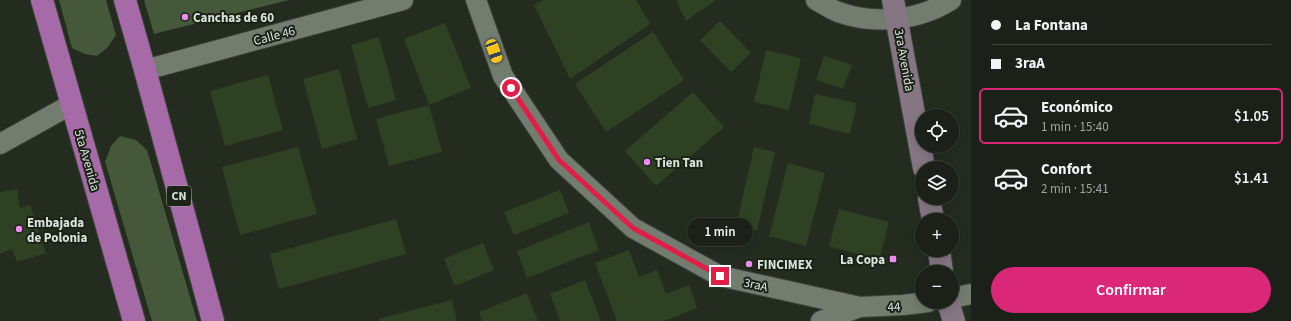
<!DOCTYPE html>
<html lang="es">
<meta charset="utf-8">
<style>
body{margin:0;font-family:"Source Sans 3",sans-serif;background:#242921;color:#f1f3f6;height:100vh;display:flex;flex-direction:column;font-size:15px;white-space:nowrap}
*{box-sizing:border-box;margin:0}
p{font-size:13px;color:#a0a3a2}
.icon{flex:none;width:22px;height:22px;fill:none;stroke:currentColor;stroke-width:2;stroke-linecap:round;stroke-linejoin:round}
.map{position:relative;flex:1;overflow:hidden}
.drawer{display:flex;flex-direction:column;background:#1b2118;width:320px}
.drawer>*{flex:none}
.top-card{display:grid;align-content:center;height:88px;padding:0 20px;background:#1b2118}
.controls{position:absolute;left:915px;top:109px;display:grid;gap:8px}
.controls a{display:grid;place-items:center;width:44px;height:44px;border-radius:50%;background:#1b2118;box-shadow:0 2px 10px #0003,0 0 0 1px #393e37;font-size:20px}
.end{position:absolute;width:18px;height:18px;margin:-9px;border:5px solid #e11d48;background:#fff;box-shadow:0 0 0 2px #fff}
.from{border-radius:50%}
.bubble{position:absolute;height:28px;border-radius:14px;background:#1b2118;box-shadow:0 2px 10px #0003,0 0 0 1px #393e37;font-size:13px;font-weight:600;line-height:28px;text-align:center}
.car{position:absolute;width:12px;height:24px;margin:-12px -6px;border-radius:5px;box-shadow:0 0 3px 1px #0007;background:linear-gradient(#f5c518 24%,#345 0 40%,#f5c518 0 76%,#345 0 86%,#f5c518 0)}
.top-card b{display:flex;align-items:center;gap:14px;height:38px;font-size:15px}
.top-card b+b{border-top:1px solid #393e37}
.top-card i{width:10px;height:10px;background:#f1f3f6}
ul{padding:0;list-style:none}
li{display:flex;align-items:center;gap:12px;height:56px;margin:0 8px 6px;padding:0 12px;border:2px solid transparent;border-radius:6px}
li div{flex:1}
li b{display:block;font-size:15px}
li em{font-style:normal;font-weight:600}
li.selected{border-color:#db2777}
li>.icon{width:36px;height:36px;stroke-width:1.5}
.cta{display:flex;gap:8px;margin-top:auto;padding:8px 20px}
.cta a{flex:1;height:46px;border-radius:24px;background:#db2777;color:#fff;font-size:16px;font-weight:600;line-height:46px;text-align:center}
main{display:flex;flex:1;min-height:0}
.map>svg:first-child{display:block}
.green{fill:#45583a}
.building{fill:#2e4223}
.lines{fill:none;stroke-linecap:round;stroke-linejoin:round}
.minor-casing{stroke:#3f463c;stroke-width:22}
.secondary-casing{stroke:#3f463c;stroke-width:24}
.trunk-casing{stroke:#3f463c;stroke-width:24}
.minor{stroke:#737d6f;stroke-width:20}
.secondary{stroke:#867684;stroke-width:22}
.trunk{stroke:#a66aa8;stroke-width:22}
.route{stroke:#e11d48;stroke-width:5}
.poi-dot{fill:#f08bf6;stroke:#1b2317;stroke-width:1.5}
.labels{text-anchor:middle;stroke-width:4;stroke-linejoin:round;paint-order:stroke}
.shield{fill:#1b2317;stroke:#a2a89f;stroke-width:1}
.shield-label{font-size:12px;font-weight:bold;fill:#dce1d9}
.poi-label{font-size:13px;font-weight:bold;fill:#dce1d9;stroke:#1b2317;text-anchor:start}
.street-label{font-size:13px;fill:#dce1d9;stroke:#1b2317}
</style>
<main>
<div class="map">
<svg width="971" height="321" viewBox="0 0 971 321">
<rect width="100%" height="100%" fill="#242c20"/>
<!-- green -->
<path class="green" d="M 59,0 L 106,0 L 116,35 L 108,47 L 97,56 L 85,54 L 72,48 Z
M 144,0 L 289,0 L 154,34 Z
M 120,136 L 136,140 L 147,150 L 197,321 L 152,321 L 105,162 L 111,146 Z"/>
<!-- building -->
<path class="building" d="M 544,0 L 636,0 L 650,24 L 570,79 L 534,5 Z
M 676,0 L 716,0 L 686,21 Z
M 720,21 L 751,53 L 731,72 L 700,40 Z
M 445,23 L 471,88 L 429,105 L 404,39 Z
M 653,32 L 684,80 L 606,132 L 575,84 Z
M 379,37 L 396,100 L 368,108 L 351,45 Z
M 766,50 L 801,58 L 789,110 L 754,102 Z
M 824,56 L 852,65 L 843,89 L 816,80 Z
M 339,69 L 357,139 L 322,149 L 303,79 Z
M 268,75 L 283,130 L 225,146 L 210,91 Z
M 693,92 L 724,127 L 656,186 L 625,151 Z
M 815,94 L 857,103 L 850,134 L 809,124 Z
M 429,105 L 442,152 L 389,166 L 376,119 Z
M 298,147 L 317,214 L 240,235 L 222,167 Z
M 754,147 L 775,152 L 757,231 L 736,226 Z
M 788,163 L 825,173 L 806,246 L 769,236 Z
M 17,189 L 20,208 L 30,205 L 46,253 L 17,262 L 12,249 L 0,254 L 0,192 Z
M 560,190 L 569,213 L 514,235 L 504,212 Z
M 839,209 L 889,222 L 879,260 L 829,246 Z
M 396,219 L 406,254 L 279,289 L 270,254 Z
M 589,222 L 599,250 L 527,278 L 517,251 Z
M 483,243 L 494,270 L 455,286 L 444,259 Z
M 629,250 L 639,277 L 657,270 L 666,294 L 689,285 L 697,308 L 664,321 L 617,321 L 595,263 Z
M 585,280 L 601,321 L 560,321 L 550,294 Z
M 527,293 L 538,321 L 482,321 L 479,312 Z
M 452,300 L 457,321 L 379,321 L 378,319 Z"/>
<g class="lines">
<!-- minor casing -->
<g class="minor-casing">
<path id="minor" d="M 476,0 L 503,76 L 559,160 L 633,228 L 720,276 L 860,307 L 903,305 L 928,302
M 816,0 C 823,4 831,9 838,12 C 875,25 918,21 951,0
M 145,70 L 403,0
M 0,144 L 72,104
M 952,298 L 971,294
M 821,321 L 860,307"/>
</g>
<!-- secondary casing -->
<g class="secondary-casing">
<path id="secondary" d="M 893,0 L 924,168
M 929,198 L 933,220
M 939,250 L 942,272
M 948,302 L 954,321"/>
</g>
<!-- trunk casing -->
<g class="trunk-casing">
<path id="trunk" d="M 42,0 L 134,321
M 125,0 L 145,70 L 213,321"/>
</g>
<!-- minor -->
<use href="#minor" class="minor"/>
<!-- secondary -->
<use href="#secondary" class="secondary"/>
<!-- trunk -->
<use href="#trunk" class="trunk"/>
</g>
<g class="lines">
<!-- route -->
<path class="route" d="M 511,88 L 559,160 L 633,228 L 720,276"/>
</g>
<!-- markers -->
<g class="poi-dot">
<circle cx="185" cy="17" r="4"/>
<circle cx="647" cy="162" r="4"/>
<circle cx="19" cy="229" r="4"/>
<rect x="889" y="255" width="8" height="8" rx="2"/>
<circle cx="749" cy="264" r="4"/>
</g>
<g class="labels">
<!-- shield labels -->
<rect class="shield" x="167" y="186" width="24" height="20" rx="3"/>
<g class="shield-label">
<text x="179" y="200">CN</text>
</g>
<!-- poi labels -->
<g class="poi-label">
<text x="193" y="22">Canchas de 60</text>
<text x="655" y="167">Tien Tan</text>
<text x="27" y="227">Embajada<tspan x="27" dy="15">de Polonia</tspan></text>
<text x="885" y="264" text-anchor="end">La Copa</text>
<text x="757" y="269">FINCIMEX</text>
</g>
<!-- street labels -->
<g class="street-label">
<text transform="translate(274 35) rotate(-15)" y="5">Calle 46</text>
<text transform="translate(905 60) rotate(80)" y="5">3ra Avenida</text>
<text transform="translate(88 160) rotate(74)" y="5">5ta Avenida</text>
<text transform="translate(756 284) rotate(13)" y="5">3raA</text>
<text transform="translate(894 306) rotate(-3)" y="5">44</text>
</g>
</g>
</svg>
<div class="controls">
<a><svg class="icon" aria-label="locate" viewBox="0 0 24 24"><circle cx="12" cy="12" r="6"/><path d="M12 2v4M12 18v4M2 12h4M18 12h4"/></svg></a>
<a><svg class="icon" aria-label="layers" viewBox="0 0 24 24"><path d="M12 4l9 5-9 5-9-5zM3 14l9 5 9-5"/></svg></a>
<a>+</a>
<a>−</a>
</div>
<i class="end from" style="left:511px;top:88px"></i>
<i class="end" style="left:720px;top:276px"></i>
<div class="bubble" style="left:687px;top:218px;width:66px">1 min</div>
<i class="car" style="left:494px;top:51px;rotate:160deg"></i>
</div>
<section class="drawer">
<div class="top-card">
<b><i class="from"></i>La Fontana</b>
<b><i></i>3raA</b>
</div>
<ul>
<li class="selected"><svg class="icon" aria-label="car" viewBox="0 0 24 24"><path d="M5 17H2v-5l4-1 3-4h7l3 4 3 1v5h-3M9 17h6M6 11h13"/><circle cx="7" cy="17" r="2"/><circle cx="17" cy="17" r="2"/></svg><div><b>Económico</b><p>1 min · 15:40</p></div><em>$1.05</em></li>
<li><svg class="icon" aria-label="car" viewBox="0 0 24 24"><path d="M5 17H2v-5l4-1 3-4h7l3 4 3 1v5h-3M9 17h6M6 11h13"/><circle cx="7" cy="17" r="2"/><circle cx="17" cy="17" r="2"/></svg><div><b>Confort</b><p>2 min · 15:41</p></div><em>$1.41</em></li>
</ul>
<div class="cta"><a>Confirmar</a></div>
</section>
</main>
